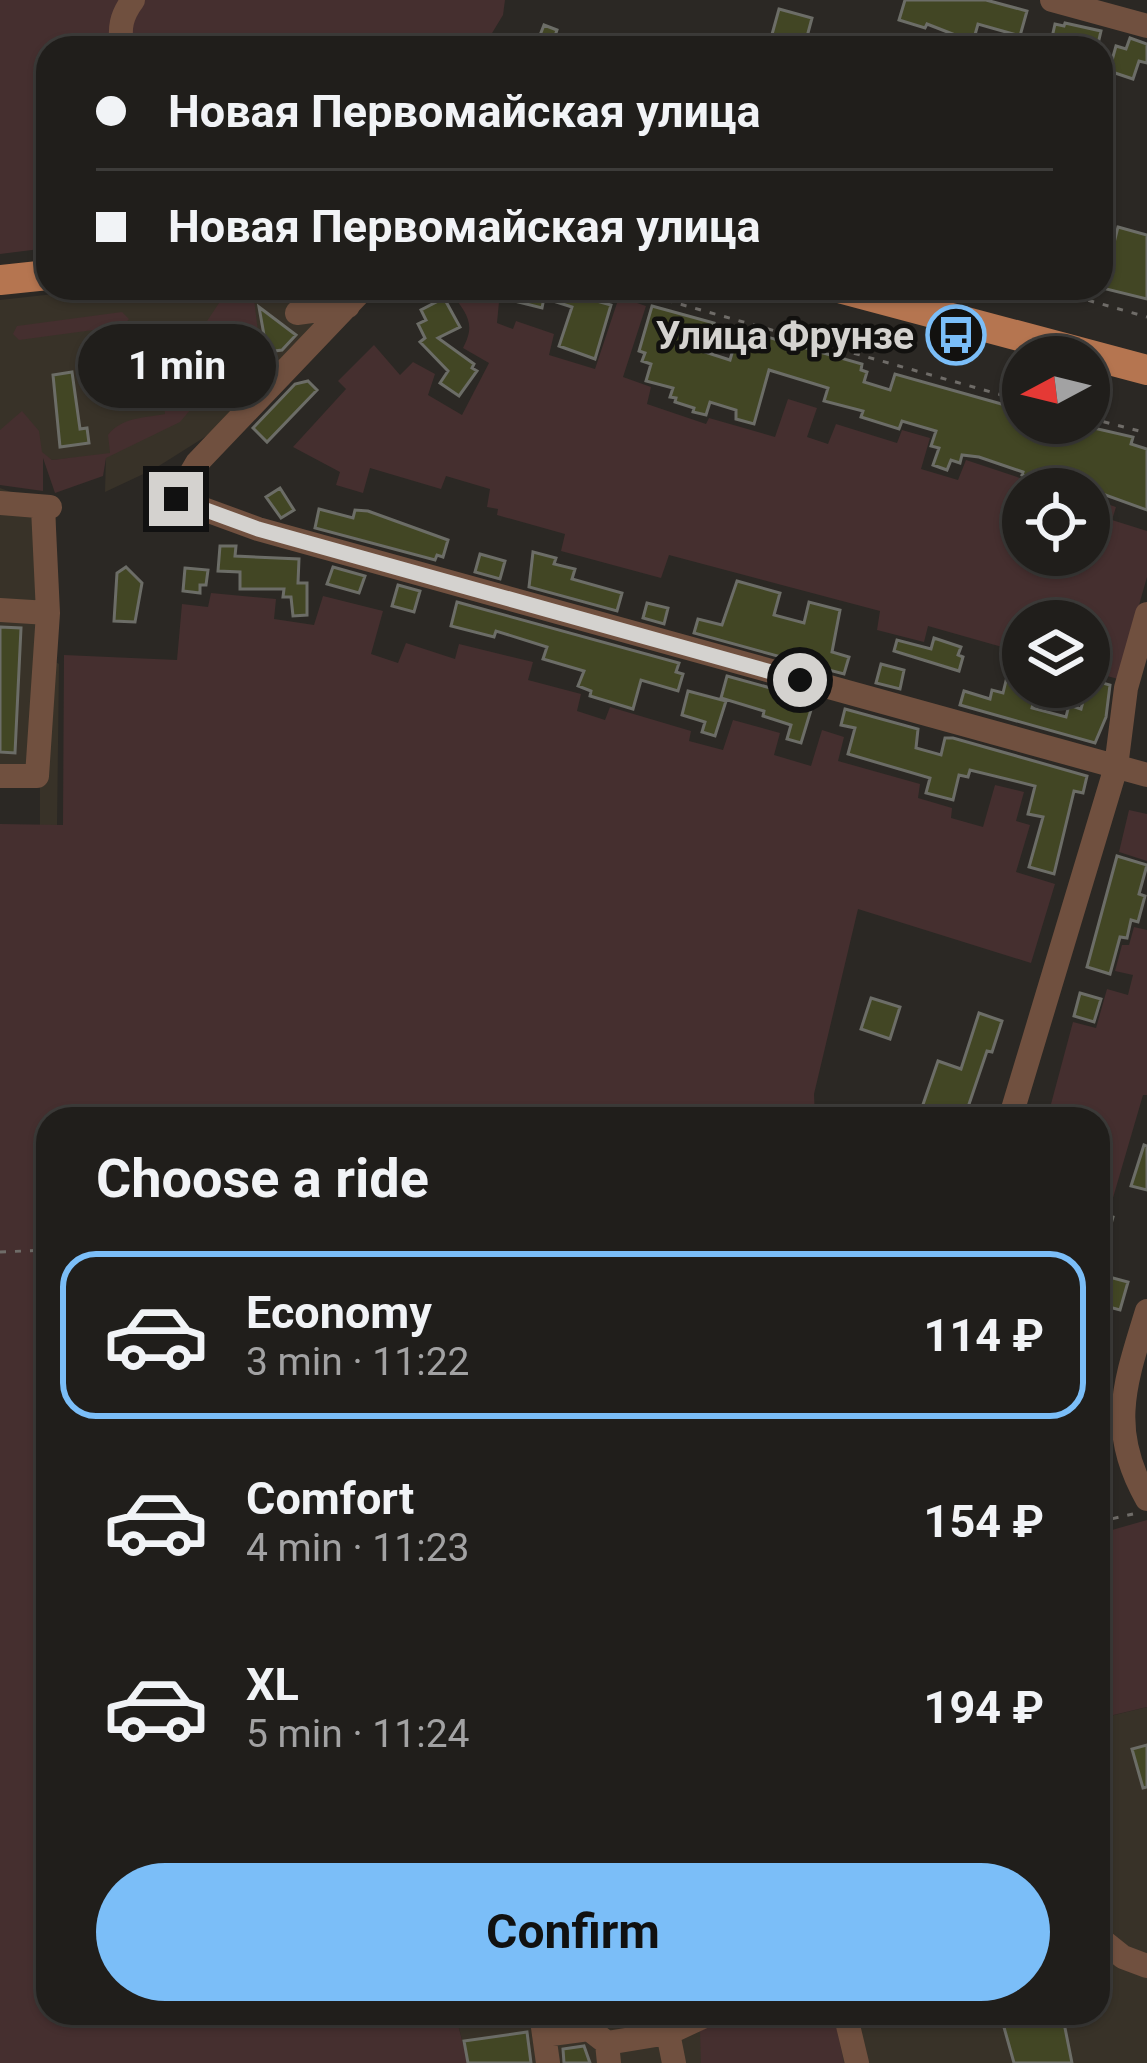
<!DOCTYPE html>
<meta charset="utf-8">
<style>
body{margin:0;font-family:Roboto,sans-serif;background:#2d2b28;color:#f1f3f6;height:100vh;display:flex;flex-direction:column;font-size:45px;white-space:nowrap}
*{box-sizing:border-box;margin:0}
p{font-size:39px;color:#a2a2a3}
.icon{flex:none;width:66px;height:66px;fill:none;stroke:currentColor;stroke-width:2;stroke-linecap:round;stroke-linejoin:round}
.map{position:relative;flex:1;overflow:hidden}
.sheet{position:absolute;left:36px;top:1107px;width:1074px;height:918px;display:flex;flex-direction:column;background:#201e1b;border-radius:36px;box-shadow:0 3px 9px #0004,0 0 0 3px #3d3c3a}
.sheet>*{flex:none}
.banner{position:absolute;left:36px;top:36px;width:1077px;height:264px;border-radius:36px;box-shadow:0 3px 9px #0004,0 0 0 3px #3d3c3a;display:grid;align-content:center;height:264px;padding:0 60px;background:#201e1b}
.needle{width:78px;rotate:263deg}
.controls{position:absolute;left:1002px;top:336px;display:grid;gap:24px}
.controls a{display:grid;place-items:center;width:108px;height:108px;border-radius:50%;background:#201e1b;box-shadow:0 3px 9px #0004,0 0 0 3px #3d3c3a;font-size:60px}
.end{position:absolute;width:54px;height:54px;margin:-27px;border:15px solid #d4d2cf;background:#111;box-shadow:0 0 0 6px #111}
.from{border-radius:50%}
.bubble{position:absolute;height:84px;border-radius:42px;background:#201e1b;box-shadow:0 3px 9px #0004,0 0 0 3px #3d3c3a;font-size:39px;font-weight:700;line-height:84px;text-align:center}
.banner b{display:flex;align-items:center;gap:42px;height:114px;font-size:45px}
.banner b+b{border-top:3px solid #3d3c3a}
.banner i{width:30px;height:30px;background:#f1f3f6}
ul{padding:0;list-style:none}
li{display:flex;align-items:center;gap:36px;height:168px;margin:0 24px 18px;padding:0 36px;border:6px solid transparent;border-radius:36px}
li div{flex:1}
li b{display:block;font-size:45px}
li em{font-style:normal;font-weight:700}
li.current{border-color:#7bbef8}
li>.icon{width:108px;height:108px;stroke-width:1.5}
h2{padding:0 60px;font-size:54px;line-height:144px}
.primary-button{display:flex;gap:24px;margin-top:auto;padding:24px 60px}
.primary-button a{flex:1;height:138px;border-radius:72px;background:#7bbef8;color:#111;font-size:48px;font-weight:700;line-height:138px;text-align:center}
.map>svg:first-child{display:block}
.built{fill:#383228}
.green{fill:#452f2f}
.building{fill:#424624;stroke:#6c6d67;stroke-width:3}
.lines{fill:none;stroke-linecap:round;stroke-linejoin:round}
.path{stroke:#6f6c68;stroke-width:3;stroke-dasharray:6 9;stroke-linecap:butt}
.minor{stroke:#70503f;stroke-width:24}
.major{stroke:#b57550;stroke-width:30}
.route{stroke:#d4d2cf;stroke-width:15}
.labels{text-anchor:middle;stroke-width:9;stroke-linejoin:round;paint-order:stroke}
.poi-label{font-size:39px;font-weight:bold;fill:#d4d2cf;stroke:#12110f;text-anchor:end}
</style>
<div class="map">
<svg width="1147" height="2063" viewBox="0 0 1147 2063">
<rect width="100%" height="100%" fill="#2b2824"/>
<!-- built -->
<path class="built" d="M 108,288 L 361,288 L 251,408 L 154,469 L 105,492 L 106,455 L 52,460 L 0,430 L 0,300 Z
M 0,488 L 33,500 L 57,501 L 49,658 L 59,664 L 57,826 L 40,825 L 40,785 L 0,784 Z
M 1098,1695 L 1106,1717 L 1147,1707 L 1147,2063 L 468,2063 L 455,2013 L 1098,2013 Z"/>
<!-- green -->
<path class="green" d="M 0,0 L 505,0 L 503,15 L 483,48 L 48,48 L 48,248 L 0,254 Z
M 229,288 L 265,288 L 254,299 L 261,357 L 219,376 L 180,422 L 106,458 L 103,476 L 55,493 L 43,458 L 43,491 L 0,485 L 0,430 L 22,411 L 39,431 L 42,452 L 52,460 L 110,453 L 108,435 C 122,417 144,418 165,414 L 162,389 Z
M 462,288 L 494,288 L 492,300 L 499,302 L 497,323 L 513,329 L 516,321 L 554,334 L 549,355 L 595,369 L 619,297 L 646,306 L 623,377 L 651,387 L 647,404 L 706,424 L 709,418 L 775,437 L 788,399 L 817,408 L 807,437 L 828,444 L 836,424 L 897,443 L 902,430 L 930,438 L 921,469 L 958,480 L 966,460 L 1023,479 L 1023,555 L 1089,555 L 1089,511 L 1097,513 L 1101,502 L 1116,507 L 1112,520 L 1147,531 L 1147,577 L 1118,679 L 1089,671 L 1089,621 L 1023,621 L 1023,653 L 928,626 L 924,642 L 877,630 L 880,611 L 669,555 L 661,578 L 561,551 L 565,534 L 497,515 L 498,509 L 487,507 L 490,489 L 446,476 L 441,489 L 370,468 L 363,493 L 336,485 L 340,472 L 293,447 L 346,389 L 338,381 L 374,345 L 400,375 L 413,362 L 435,374 L 428,395 L 462,415 L 489,363 L 463,348 C 476,324 467,314 452,294 Z
M 122,312 L 129,319 L 123,326 L 19,340 L 13,334 L 17,326 Z
M 211,593 L 276,599 L 274,619 L 314,625 L 323,596 L 383,611 L 371,654 L 398,663 L 406,643 L 455,659 L 459,644 L 533,662 L 528,680 L 581,694 L 577,711 L 605,720 L 610,707 L 691,731 L 689,741 L 723,750 L 733,720 L 780,733 L 774,755 L 811,766 L 822,730 L 844,737 L 838,761 L 920,784 L 918,798 L 952,808 L 951,818 L 983,827 L 995,785 L 1024,792 L 1016,821 L 1030,825 L 1016,872 L 1055,884 L 1031,963 L 858,909 L 814,1094 L 815,1119 L 48,1119 L 48,2013 L 455,2013 L 468,2063 L 0,2063 L 0,824 L 63,825 L 64,655 L 177,660 L 182,604 L 208,607 Z
M 1129,810 L 1147,814 L 1147,861 L 1119,852 Z
M 1134,927 L 1147,930 L 1147,1095 L 1143,1095 L 1110,1208 L 1098,1204 L 1098,1119 L 1047,1119 L 1073,1022 L 1096,1028 L 1107,989 L 1128,995 L 1133,975 L 1115,971 L 1122,945 L 1129,945 Z
M 1147,1520 L 1147,1707 L 1105,1717 L 1098,1694 L 1098,1534 Z
M 755,2013 L 830,2013 L 835,2018 L 844,2063 L 701,2063 L 700,2031 L 710,2022 Z"/>
<!-- building -->
<path class="building" d="M 905,0 L 986,0 L 1027,11 L 1020,36 L 978,24 L 973,42 L 927,24 L 925,28 L 899,20 Z
M 779,9 L 812,18 L 804,48 L 789,44 L 788,48 L 778,48 L 771,38 Z
M 1065,23 L 1101,31 L 1097,48 L 1051,42 L 1055,24 L 1064,26 Z
M 544,25 L 557,30 L 551,48 L 535,48 Z
M 1130,38 L 1147,44 L 1147,63 L 1139,61 L 1133,79 L 1109,71 L 1116,46 L 1126,49 Z
M 1118,227 L 1147,235 L 1147,299 L 1102,288 L 1109,258 L 1101,256 L 1101,240 L 1114,243 Z
M 484,288 L 604,288 L 600,302 L 611,305 L 595,359 L 559,346 L 572,307 L 544,298 L 542,308 L 483,293 Z
M 444,298 L 460,327 L 438,338 L 474,364 L 472,368 L 477,371 L 459,396 L 440,383 L 448,371 L 420,342 L 425,338 L 418,324 L 426,320 L 421,310 Z
M 652,306 L 714,323 L 705,352 L 730,360 L 739,329 L 862,364 L 861,370 L 867,372 L 864,382 L 890,390 L 895,374 L 1023,410 L 1023,423 L 1072,423 L 1133,437 L 1131,444 L 1147,449 L 1147,510 L 1089,489 L 1049,489 L 1033,484 L 1034,479 L 1022,475 L 1023,472 L 979,457 L 962,455 L 960,463 L 951,460 L 947,470 L 933,465 L 939,448 L 931,446 L 936,431 L 902,421 L 899,429 L 861,417 L 863,411 L 824,401 L 828,388 L 769,370 L 754,424 L 736,419 L 736,410 L 710,402 L 706,415 L 693,412 L 694,408 L 675,402 L 676,398 L 670,397 L 673,388 L 646,381 L 651,364 L 642,361 L 645,353 L 639,351 Z
M 259,307 L 296,335 L 282,350 L 267,352 Z
M 72,372 L 80,429 L 87,428 L 89,443 L 60,447 L 53,375 Z
M 308,381 L 317,390 L 267,442 L 253,428 L 295,384 Z
M 280,488 L 294,510 L 281,518 L 266,497 Z
M 319,509 L 353,518 L 355,510 L 368,511 L 448,540 L 443,557 L 437,555 L 435,560 L 315,528 Z
M 220,546 L 236,546 L 235,556 L 299,559 L 298,583 L 307,583 L 307,615 L 293,616 L 291,597 L 283,597 L 284,589 L 240,589 L 240,572 L 218,571 Z
M 533,552 L 556,558 L 554,564 L 575,569 L 572,579 L 622,593 L 617,611 L 529,587 Z
M 480,554 L 505,561 L 500,579 L 475,572 Z
M 126,567 L 142,583 L 135,622 L 114,621 L 117,573 Z
M 333,567 L 365,576 L 359,593 L 327,584 Z
M 185,568 L 208,570 L 206,585 L 200,585 L 200,593 L 183,591 Z
M 737,581 L 780,593 L 774,615 L 804,623 L 809,602 L 840,610 L 832,652 L 849,657 L 844,674 L 821,668 L 823,661 L 794,653 L 792,660 L 694,633 L 698,619 L 722,625 Z
M 398,585 L 420,591 L 414,612 L 392,606 Z
M 457,602 L 679,663 L 676,672 L 683,674 L 678,691 L 641,680 L 633,709 L 590,696 L 591,691 L 578,686 L 584,671 L 543,659 L 547,647 L 496,631 L 494,637 L 451,626 Z
M 647,603 L 668,608 L 664,624 L 643,618 Z
M 0,627 L 21,628 L 15,753 L 0,752 Z
M 1018,632 L 1023,633 L 1020,687 L 1037,687 L 1032,708 L 1066,717 L 1069,705 L 1081,709 L 1089,679 L 1110,685 L 1106,717 L 1095,743 L 960,705 L 964,691 L 990,699 L 992,690 L 1003,693 Z
M 934,638 L 961,647 L 958,655 L 963,657 L 959,671 L 894,651 L 897,640 L 931,649 Z
M 881,664 L 904,670 L 900,689 L 876,683 Z
M 727,676 L 814,700 L 801,743 L 787,739 L 791,725 L 763,716 L 764,711 L 721,698 Z
M 688,691 L 726,701 L 715,736 L 702,732 L 705,722 L 682,715 Z
M 845,709 L 918,729 L 916,748 L 941,755 L 945,738 L 953,738 L 1087,776 L 1083,793 L 1074,791 L 1054,874 L 1029,867 L 1043,817 L 1028,814 L 1035,786 L 970,770 L 968,777 L 959,775 L 953,800 L 926,793 L 930,778 L 848,754 L 855,728 L 841,725 Z
M 1117,856 L 1147,865 L 1139,894 L 1145,896 L 1138,922 L 1131,920 L 1127,938 L 1120,937 L 1110,974 L 1087,967 Z
M 1080,993 L 1101,999 L 1094,1022 L 1074,1016 Z
M 871,998 L 900,1007 L 890,1039 L 861,1029 Z
M 979,1013 L 1002,1021 L 992,1052 L 987,1051 L 964,1119 L 918,1119 L 938,1061 L 961,1069 Z
M 1144,1145 L 1147,1146 L 1147,1190 L 1131,1186 Z
M 1098,1213 L 1113,1217 L 1102,1256 L 1098,1256 Z
M 1098,1274 L 1128,1282 L 1120,1310 L 1098,1304 Z
M 1147,1745 L 1147,1787 L 1143,1788 L 1132,1749 Z
M 1000,2013 L 1062,2013 L 1072,2063 L 1014,2063 Z
M 527,2032 L 531,2063 L 468,2063 L 464,2041 Z
M 584,2046 L 590,2063 L 564,2063 L 563,2049 Z"/>
<g class="lines">
<!-- path -->
<path class="path" d="M 623,288 L 1023,401
M 1045,288 L 1147,317
M 1089,418 L 1147,433
M 0,1252 L 48,1250
M 1098,1522 L 1133,1514"/>
<!-- minor -->
<path class="minor" d="M 1052,0 L 1147,26
M 122,48 C 119,28 121,16 133,0
M 364,288 L 197,463 L 176,499 L 258,529 L 1147,775
M 297,313 L 348,306
M 0,503 L 50,507
M 0,610 L 48,613 L 43,508
M 0,776 L 37,776 L 48,613
M 1010,1119 L 1116,767 L 1126,688 L 1147,614
M 1147,1311 C 1125,1383 1107,1429 1147,1499
M 1098,1937 L 1123,1957 L 1147,1966
M 541,2013 L 548,2063
M 845,2013 L 857,2063
M 668,2033 L 711,2013
M 544,2035 L 589,2029 L 607,2043 L 609,2063
M 607,2043 L 668,2033 L 674,2063"/>
<!-- major -->
<path class="major" d="M 0,280 L 48,275
M 839,288 L 1147,370"/>
</g>
<g class="lines">
<!-- route -->
<path class="route" d="M 176,499 L 258,529 L 800,680"/>
</g>
<!-- icons -->
<defs>
<g id="bus-ring" transform="scale(3)"><circle r="9.5" fill="#12110f" stroke="#7bbef8" stroke-width="1.5"/><path d="M-5-6H5V4H4V6H2V4H-2V6H-4V4H-5ZM-3.5-4V0h7V-4ZM-3.5 1.2v1.5H-2V1.2ZM2 1.2v1.5H3.5V1.2Z" fill="#7bbef8"/></g>
</defs>
<g fill-rule="evenodd">
<use href="#bus-ring" x="956" y="335"/>
</g>
<g class="labels">
<!-- poi labels -->
<g class="poi-label">
<text x="914" y="349">Улица Фрунзе</text>
</g>
</g>
</svg>
<div class="controls">
<a><svg class="needle" viewBox="-14 -14 28 28"><path d="M0-13l5 13h-10z" fill="#e53935"/><path d="M0 13l5-13h-10z" fill="#a2a2a3"/></svg></a>
<a><svg class="icon" aria-label="locate" viewBox="0 0 24 24"><circle cx="12" cy="12" r="6"/><path d="M12 2v4M12 18v4M2 12h4M18 12h4"/></svg></a>
<a><svg class="icon" aria-label="layers" viewBox="0 0 24 24"><path d="M12 4l9 5-9 5-9-5zM3 14l9 5 9-5"/></svg></a>
</div>
<i class="end from" style="left:800px;top:680px"></i>
<i class="end" style="left:176px;top:499px"></i>
<div class="bubble" style="left:78px;top:324px;width:198px">1 min</div>
<div class="banner">
<b><i class="from"></i>Новая Первомайская улица</b>
<b><i></i>Новая Первомайская улица</b>
</div>
<section class="sheet">
<h2>Choose a ride</h2>
<ul>
<li class="current"><svg class="icon" aria-label="car" viewBox="0 0 24 24"><path d="M5 17H2v-5l4-1 3-4h7l3 4 3 1v5h-3M9 17h6M6 11h13"/><circle cx="7" cy="17" r="2"/><circle cx="17" cy="17" r="2"/></svg><div><b>Economy</b><p>3 min · 11:22</p></div><em>114 ₽</em></li>
<li><svg class="icon" aria-label="car" viewBox="0 0 24 24"><path d="M5 17H2v-5l4-1 3-4h7l3 4 3 1v5h-3M9 17h6M6 11h13"/><circle cx="7" cy="17" r="2"/><circle cx="17" cy="17" r="2"/></svg><div><b>Comfort</b><p>4 min · 11:23</p></div><em>154 ₽</em></li>
<li><svg class="icon" aria-label="car" viewBox="0 0 24 24"><path d="M5 17H2v-5l4-1 3-4h7l3 4 3 1v5h-3M9 17h6M6 11h13"/><circle cx="7" cy="17" r="2"/><circle cx="17" cy="17" r="2"/></svg><div><b>XL</b><p>5 min · 11:24</p></div><em>194 ₽</em></li>
</ul>
<div class="primary-button"><a>Confirm</a></div>
</section>
</div>
